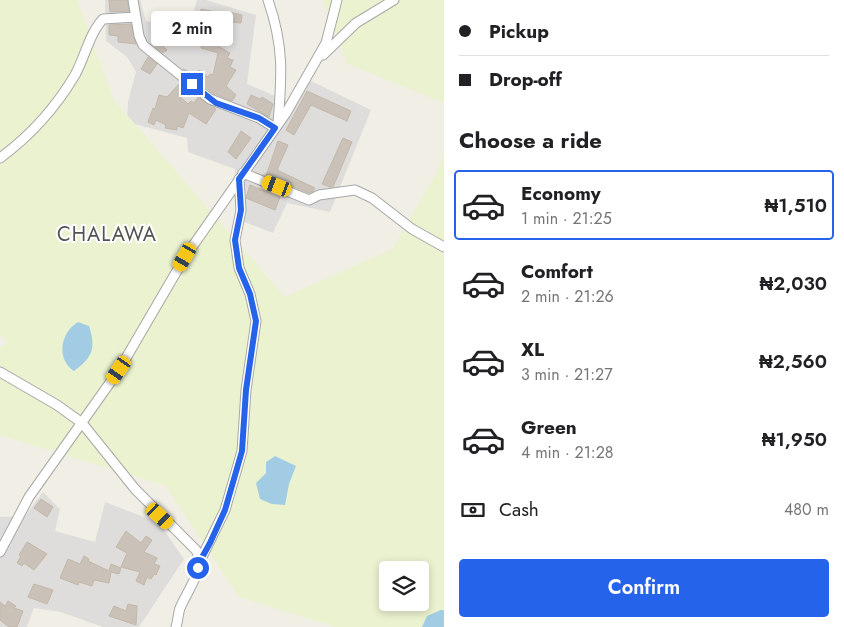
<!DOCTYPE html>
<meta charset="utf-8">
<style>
body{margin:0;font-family:Jost,sans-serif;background:#f2f2f2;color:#202124;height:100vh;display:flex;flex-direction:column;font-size:19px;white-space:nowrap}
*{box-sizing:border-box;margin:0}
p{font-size:16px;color:#757577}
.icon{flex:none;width:28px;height:28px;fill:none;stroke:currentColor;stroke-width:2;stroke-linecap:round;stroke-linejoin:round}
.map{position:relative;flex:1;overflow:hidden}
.sheet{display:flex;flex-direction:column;background:#fff;width:400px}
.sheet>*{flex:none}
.guide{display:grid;align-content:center;height:110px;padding:0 15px;background:#fff}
.buttons{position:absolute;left:379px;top:561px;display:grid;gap:10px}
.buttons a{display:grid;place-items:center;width:50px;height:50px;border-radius:5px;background:#fff;box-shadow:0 2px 8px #0003;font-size:25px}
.end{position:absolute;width:22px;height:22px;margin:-11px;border:6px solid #2563eb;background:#fff;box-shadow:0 0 0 2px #fff}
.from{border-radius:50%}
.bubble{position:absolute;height:35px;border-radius:5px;background:#fff;box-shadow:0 2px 8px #0003;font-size:16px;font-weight:600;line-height:35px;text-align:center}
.car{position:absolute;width:15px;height:30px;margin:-15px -8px;border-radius:6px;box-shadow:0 0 4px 1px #0007;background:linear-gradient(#f5c518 24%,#345 0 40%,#f5c518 0 76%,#345 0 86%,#f5c518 0)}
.guide b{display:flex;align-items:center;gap:18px;height:48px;font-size:19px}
.guide b+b{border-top:1px solid #e0e0e0}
.guide i{width:12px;height:12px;background:#202124}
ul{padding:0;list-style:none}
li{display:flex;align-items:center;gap:15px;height:70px;margin:0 10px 8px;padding:0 5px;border:2px solid transparent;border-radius:5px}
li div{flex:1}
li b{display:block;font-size:19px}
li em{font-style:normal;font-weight:600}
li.current{border-color:#2563eb}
li>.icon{width:45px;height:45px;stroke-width:1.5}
h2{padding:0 15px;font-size:22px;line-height:60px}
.pay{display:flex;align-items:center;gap:12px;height:55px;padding:0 15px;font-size:19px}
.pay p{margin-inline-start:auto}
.primary-button{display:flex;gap:10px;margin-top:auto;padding:10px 15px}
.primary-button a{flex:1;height:58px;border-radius:5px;background:#2563eb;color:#fff;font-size:20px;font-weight:600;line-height:58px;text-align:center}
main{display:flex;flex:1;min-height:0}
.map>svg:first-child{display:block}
.residential{fill:#dedddc}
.farmland{fill:#ebf2cf;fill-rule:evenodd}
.water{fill:#a1cce3}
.building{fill:#cac2b8;stroke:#c4b7a6}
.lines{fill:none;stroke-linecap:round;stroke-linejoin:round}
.minor-casing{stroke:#a7a7a7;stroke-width:11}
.minor{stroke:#fff;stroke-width:9}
.route{stroke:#2563eb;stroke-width:6}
.labels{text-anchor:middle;stroke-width:4;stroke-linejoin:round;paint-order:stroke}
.quarter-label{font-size:20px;letter-spacing:1px;fill:#535353;stroke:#fff}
</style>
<main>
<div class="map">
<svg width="444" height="627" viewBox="0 0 444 627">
<rect width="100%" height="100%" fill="#f1efe5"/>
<!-- residential -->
<path class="residential" d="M 105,0 L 140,0 L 146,21 L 189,29 L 197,0 L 206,0 L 256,15 L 247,84 L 287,101 L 311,81 L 371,110 L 330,212 L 287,203 L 273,233 L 237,219 L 235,169 L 188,152 L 187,138 L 127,122 L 128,102 L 136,72 L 127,57 L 106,41 Z
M 43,492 L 60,509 L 55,531 L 95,542 L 105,502 L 159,523 L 184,559 L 139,627 L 103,627 L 61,612 L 34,608 L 27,627 L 0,627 L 0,517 L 25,516 Z"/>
<!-- farmland -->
<path class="farmland" d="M 0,0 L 77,0 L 114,100 L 285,297 L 392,249 L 435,176 L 444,153 L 444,627 L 336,627 L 239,597 L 166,486 L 0,435 L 0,348 L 9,342 L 0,335 ZM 388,570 L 420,570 L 420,602 L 388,602 Z
M 323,0 L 444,0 L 444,103 L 348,64 Z"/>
<!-- water -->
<path class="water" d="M 78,322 L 89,326 C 96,348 93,357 74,371 C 56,359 60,333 78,322 Z
M 275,456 L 296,466 L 289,484 L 285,505 L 272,504 L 260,499 L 256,483 L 266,473 L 266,462 Z
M 441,610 L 444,610 L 444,627 L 422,627 L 427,616 Z"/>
<!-- building -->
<path class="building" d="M 109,0 L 127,0 L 129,11 L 110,12 Z
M 201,9 L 216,12 L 211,39 L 219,40 L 218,46 L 230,53 L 227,58 L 233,60 L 230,67 L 236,70 L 226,86 L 236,95 L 232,101 L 213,93 L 183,69 L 196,75 L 199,70 L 208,77 L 210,74 L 213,75 L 218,53 L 201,48 L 203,26 L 199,25 Z
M 229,12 L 242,15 L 241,23 L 228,22 Z
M 131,24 L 136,44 L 118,42 L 118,36 L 109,35 L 109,25 Z
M 165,28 L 174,30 L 170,38 L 168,38 L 163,46 L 167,50 L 163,53 L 155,47 Z
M 148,57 L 157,64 L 150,74 L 141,69 Z
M 180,83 L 186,88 L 179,96 L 188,104 L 191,101 L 194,103 L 198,97 L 216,109 L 206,124 L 189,113 L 183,128 L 177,126 L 177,130 L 165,128 L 166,125 L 156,120 L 154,125 L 148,122 L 153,108 L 155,109 L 159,95 L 167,97 Z
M 307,91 L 351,111 L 347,121 L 311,105 L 294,135 L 286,130 Z
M 251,95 L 260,99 L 262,97 L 273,104 L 269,117 L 247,104 Z
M 241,131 L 251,138 L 236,159 L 228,152 Z
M 343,138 L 352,142 L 333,187 L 330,187 L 322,184 Z
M 278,141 L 288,145 L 277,170 L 315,188 L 313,191 L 309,193 L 266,176 Z
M 250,185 L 280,197 L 275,210 L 246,198 Z
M 41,499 L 53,507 L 47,517 L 34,508 Z
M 126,531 L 141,543 L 146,536 L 152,540 L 144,552 L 157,558 L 154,564 L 160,566 L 156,575 L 154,574 L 151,579 L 147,577 L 144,585 L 136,581 L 140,572 L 121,567 L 127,553 L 116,547 Z
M 27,542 L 47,554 L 34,570 L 24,563 L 22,566 L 17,563 L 21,556 L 19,555 Z
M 84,556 L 89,559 L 88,561 L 109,571 L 111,564 L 121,568 L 119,574 L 111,572 L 109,583 L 94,580 L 92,586 L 79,582 L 78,585 L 60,578 L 68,559 L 80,564 Z
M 34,584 L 53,590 L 47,604 L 28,597 Z
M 8,601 L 16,606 L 14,608 L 23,611 L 17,627 L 9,627 L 0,620 L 0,602 L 5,606 Z
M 128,604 L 137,606 L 136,625 L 109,616 L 114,606 L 126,611 Z"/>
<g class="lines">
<!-- minor casing -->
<g class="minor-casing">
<path id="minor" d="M 133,0 L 139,36 L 143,45 L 210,99 L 259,118 L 275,128
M 268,0 C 284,46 282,75 278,123
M 323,55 L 356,23 L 394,0
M 0,158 C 30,136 56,107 75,75 C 85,57 89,34 103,19 L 136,17
M 243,173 L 309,200 L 319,195 L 355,190 L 372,198 L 412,229 L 444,247
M 0,372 L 57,405 L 82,423 L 135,489 L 196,550 C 206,568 187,591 180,608 C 178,614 178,621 176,627
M 0,552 L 29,497 L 119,370 L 185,257 L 286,113 L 326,43 L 337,0
M 200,561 L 225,510 L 242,451 L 246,390 L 256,321 L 250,294 L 239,268 L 235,240 L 241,210 L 239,179"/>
</g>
<!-- minor -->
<use href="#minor" class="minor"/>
</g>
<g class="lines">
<!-- route -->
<path class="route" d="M 192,84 L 216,103 L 259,118 L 275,128 L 239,179 L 241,210 L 235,240 L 239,268 L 250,294 L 256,321 L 246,390 L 242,451 L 225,510 L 210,543 L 200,561 L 198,568"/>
</g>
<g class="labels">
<!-- quarter labels -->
<g class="quarter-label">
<text x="107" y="241">CHALAWA</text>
</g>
</g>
</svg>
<div class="buttons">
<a><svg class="icon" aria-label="layers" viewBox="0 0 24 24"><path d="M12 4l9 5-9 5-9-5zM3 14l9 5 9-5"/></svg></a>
</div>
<i class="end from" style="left:198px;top:568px"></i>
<i class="end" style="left:192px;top:84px"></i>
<div class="bubble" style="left:151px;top:11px;width:82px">2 min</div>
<i class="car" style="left:277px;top:186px;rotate:291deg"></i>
<i class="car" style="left:185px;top:257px;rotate:210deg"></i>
<i class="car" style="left:119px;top:370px;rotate:215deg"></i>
<i class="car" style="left:160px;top:516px;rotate:133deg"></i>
</div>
<section class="sheet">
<div class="guide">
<b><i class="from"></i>Pickup</b>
<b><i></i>Drop-off</b>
</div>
<h2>Choose a ride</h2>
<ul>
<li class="current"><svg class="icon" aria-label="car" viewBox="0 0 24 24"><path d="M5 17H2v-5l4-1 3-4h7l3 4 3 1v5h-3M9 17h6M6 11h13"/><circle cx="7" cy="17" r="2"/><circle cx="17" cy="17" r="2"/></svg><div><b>Economy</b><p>1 min · 21:25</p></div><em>₦1,510</em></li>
<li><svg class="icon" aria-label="car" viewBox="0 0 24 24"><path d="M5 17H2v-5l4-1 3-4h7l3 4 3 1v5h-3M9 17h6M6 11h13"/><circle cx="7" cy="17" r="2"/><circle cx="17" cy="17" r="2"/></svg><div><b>Comfort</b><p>2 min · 21:26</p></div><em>₦2,030</em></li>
<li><svg class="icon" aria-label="car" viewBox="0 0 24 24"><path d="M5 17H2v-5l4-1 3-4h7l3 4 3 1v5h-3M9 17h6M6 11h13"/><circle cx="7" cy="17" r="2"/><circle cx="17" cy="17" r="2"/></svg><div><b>XL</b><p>3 min · 21:27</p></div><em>₦2,560</em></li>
<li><svg class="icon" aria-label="car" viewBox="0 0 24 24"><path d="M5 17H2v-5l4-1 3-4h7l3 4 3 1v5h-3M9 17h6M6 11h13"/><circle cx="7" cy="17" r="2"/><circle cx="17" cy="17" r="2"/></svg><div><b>Green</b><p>4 min · 21:28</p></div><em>₦1,950</em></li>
</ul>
<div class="pay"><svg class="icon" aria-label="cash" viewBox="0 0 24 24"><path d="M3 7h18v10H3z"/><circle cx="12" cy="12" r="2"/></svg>Cash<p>480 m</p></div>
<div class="primary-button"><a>Confirm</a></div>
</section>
</main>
